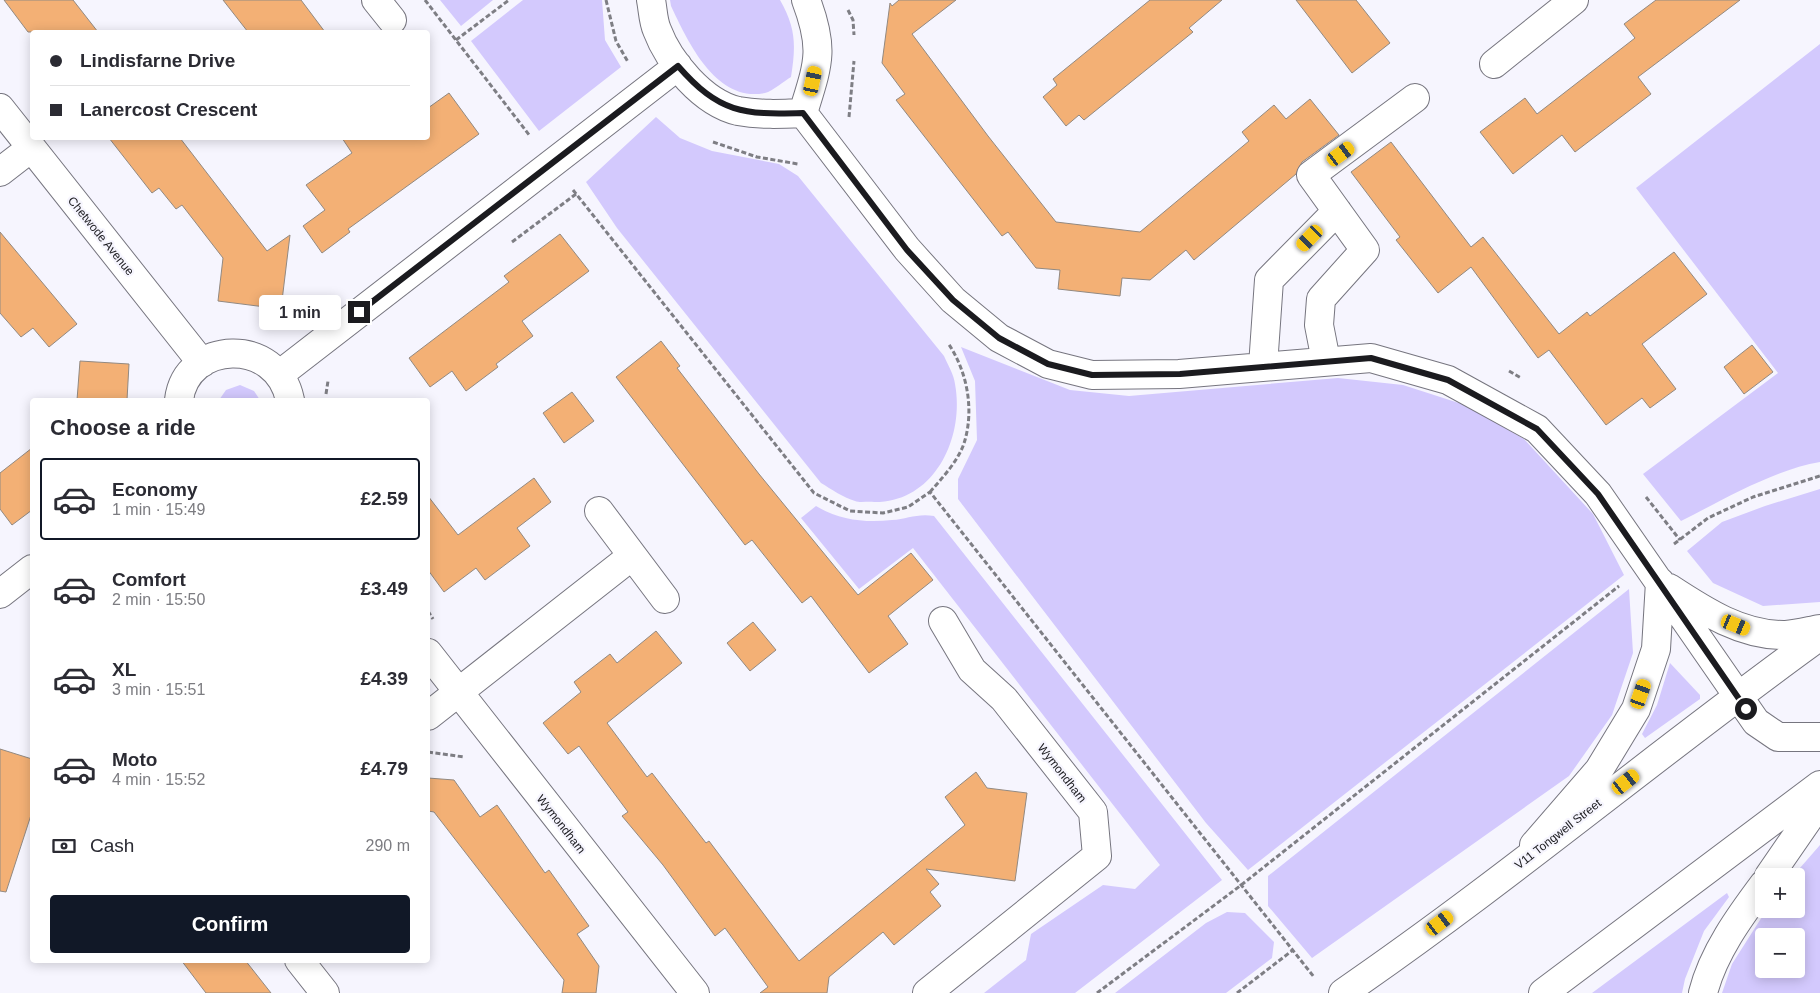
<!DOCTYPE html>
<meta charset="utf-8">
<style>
body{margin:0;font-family:Arial,sans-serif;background:#f7f7f7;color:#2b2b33;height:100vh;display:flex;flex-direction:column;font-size:19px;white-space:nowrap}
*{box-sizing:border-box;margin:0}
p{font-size:16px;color:#7c7c81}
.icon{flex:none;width:28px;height:28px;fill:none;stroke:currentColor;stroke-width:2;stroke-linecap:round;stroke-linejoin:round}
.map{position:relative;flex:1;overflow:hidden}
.panel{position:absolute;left:30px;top:398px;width:400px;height:565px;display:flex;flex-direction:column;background:#fff;border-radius:5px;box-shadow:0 2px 12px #0003}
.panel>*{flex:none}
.banner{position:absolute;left:30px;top:30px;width:400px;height:110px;border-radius:5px;box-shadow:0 2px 12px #0003;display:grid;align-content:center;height:110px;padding:0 20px;background:#fff}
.fabs{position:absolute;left:1755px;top:868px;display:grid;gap:10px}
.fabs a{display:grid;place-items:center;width:50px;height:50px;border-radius:5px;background:#fff;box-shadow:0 2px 12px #0003;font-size:25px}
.end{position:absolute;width:22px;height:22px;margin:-11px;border:6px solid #1b1b1f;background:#fff;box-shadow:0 0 0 2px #fff}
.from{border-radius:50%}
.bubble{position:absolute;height:35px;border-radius:5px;background:#fff;box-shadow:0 2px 12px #0003;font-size:16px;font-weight:700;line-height:35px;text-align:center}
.car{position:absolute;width:15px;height:30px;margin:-15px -8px;border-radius:6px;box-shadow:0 0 4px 1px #0007;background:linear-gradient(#f5c518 24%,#345 0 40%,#f5c518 0 76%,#345 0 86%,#f5c518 0)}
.banner b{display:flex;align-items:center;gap:18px;height:48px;font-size:19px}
.banner b+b{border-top:1px solid #e1e1e2}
.banner i{width:12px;height:12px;background:#2b2b33}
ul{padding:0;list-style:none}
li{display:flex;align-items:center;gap:15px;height:82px;margin:0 10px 8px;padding:0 10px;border:2px solid transparent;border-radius:5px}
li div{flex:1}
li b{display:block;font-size:19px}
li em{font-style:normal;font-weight:700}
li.on{border-color:#111827}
li>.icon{width:45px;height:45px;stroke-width:1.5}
h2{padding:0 20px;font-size:22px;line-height:60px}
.pay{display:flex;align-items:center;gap:12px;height:55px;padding:0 20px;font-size:19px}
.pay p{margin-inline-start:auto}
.button{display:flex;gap:10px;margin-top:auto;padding:10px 20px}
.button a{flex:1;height:58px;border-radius:5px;background:#111827;color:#fff;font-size:20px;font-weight:700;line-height:58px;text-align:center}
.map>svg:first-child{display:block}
.green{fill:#d3c9fd;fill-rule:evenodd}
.building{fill:#f3b075;stroke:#928981}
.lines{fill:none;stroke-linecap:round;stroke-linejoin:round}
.minor-casing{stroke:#76757f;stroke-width:30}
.trunk-casing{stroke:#76757f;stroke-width:30}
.path{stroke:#7e7e84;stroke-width:3;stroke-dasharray:5 2.5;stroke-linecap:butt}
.minor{stroke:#fff;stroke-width:28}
.trunk{stroke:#fff;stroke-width:28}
.route{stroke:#1b1b1f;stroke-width:6}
.labels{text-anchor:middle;stroke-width:4.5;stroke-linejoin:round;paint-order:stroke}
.street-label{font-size:12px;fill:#1b1b1f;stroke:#f6f5fe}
</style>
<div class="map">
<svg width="1820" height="993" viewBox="0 0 1820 993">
<rect width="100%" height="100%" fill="#f6f5fe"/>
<!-- green -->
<path class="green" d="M 440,0 L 493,0 L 461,26 Z
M 523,0 L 602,0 L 605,40 L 621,67 L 539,131 L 471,41 Z
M 670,0 L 780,0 C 796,28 796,45 791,77 C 784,81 773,91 765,93 C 716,103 688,42 671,6 Z
M 1820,44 L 1820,462 C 1773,470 1723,500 1681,521 L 1643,474 L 1778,373 L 1636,188 Z
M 656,117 L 680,138 L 712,151 L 779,164 L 798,176 L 944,356 C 948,365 954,375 955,384 C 965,438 934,503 874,502 C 868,501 860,503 855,501 C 844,498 831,489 821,483 L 617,228 L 586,182 Z
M 961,347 L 1070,390 L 1129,396 L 1338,378 L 1403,385 L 1465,405 L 1524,439 L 1593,514 L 1624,575 L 1248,870 L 1206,823 L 958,499 L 958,479 L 977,440 L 975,381 Z
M 240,385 L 254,391 L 260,400 L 219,400 L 226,390 Z
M 1820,489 L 1820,602 L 1763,606 L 1713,583 L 1687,551 L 1722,522 L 1765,506 Z
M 816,506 C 839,520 865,523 892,520 C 907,519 918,513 934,516 L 1222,880 L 1075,993 L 984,993 L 1026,960 L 1031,934 L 1103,885 L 1135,889 L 1160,865 L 913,548 L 859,589 L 801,518 Z
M 1629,589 L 1633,653 L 1612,715 L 1569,776 L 1312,958 L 1268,906 L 1268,876 Z
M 1670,663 L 1700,695 L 1700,699 L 1645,738 L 1642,734 L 1657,705 Z
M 1820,845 L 1820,993 L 1722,993 L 1732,964 L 1767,909 L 1796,909 L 1796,876 L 1793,876 ZM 1764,936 L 1796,936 L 1796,969 L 1764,969 Z
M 1727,893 L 1729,897 L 1704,931 L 1685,979 L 1682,993 L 1592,993 Z
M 1227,912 L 1245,913 L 1274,942 L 1272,958 L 1226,993 L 1115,993 L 1206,923 Z"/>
<!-- building -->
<path class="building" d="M 4,0 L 73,0 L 98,32 L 28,32 Z
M 223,0 L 301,0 L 325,32 L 248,32 Z
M 899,0 L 956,0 L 912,34 L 988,136 L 1056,222 L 1140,232 L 1249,141 L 1242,132 L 1274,105 L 1286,119 L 1310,99 L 1339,135 L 1302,162 L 1296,174 L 1194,260 L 1186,250 L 1150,280 L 1122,278 L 1120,296 L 1058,289 L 1060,270 L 1036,268 L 1008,232 L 1002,236 L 896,100 L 905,94 L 882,63 L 890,3 L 892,6 Z
M 1150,0 L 1222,0 L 1189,28 L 1193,32 L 1084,120 L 1079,115 L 1066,126 L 1043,97 L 1057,85 L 1053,79 Z
M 1296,0 L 1356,0 L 1390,43 L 1352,73 Z
M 1656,0 L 1740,0 L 1638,77 L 1651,94 L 1575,152 L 1562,135 L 1513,174 L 1480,132 L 1525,98 L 1537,114 L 1635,38 L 1624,24 Z
M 449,93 L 479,134 L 348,229 L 350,232 L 322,253 L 303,226 L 325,210 L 306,185 L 352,153 L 342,138 L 428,138 L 428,108 Z
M 109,138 L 180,138 L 267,251 L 290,235 L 281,309 L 218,301 L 223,258 L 182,205 L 176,209 L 159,188 L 152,193 Z
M 1391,142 L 1471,247 L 1483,237 L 1559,334 L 1587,312 L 1590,316 L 1674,252 L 1707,294 L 1642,344 L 1676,389 L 1650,408 L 1642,398 L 1606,425 L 1549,350 L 1538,358 L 1471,267 L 1438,293 L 1396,240 L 1400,237 L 1351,172 Z
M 0,232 L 77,324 L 49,347 L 33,328 L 21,337 L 0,313 Z
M 560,234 L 589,271 L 522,321 L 533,336 L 496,364 L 498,367 L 466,391 L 452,371 L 430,387 L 409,358 L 509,282 L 504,276 Z
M 661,341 L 680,366 L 677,368 L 759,474 L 858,595 L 911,553 L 933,580 L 888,616 L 908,644 L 869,673 L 811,596 L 802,603 L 752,540 L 745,545 L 616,377 Z
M 1752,345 L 1773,372 L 1744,394 L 1724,367 Z
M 80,361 L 129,364 L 127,400 L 77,400 Z
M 572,392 L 594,421 L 564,443 L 543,413 Z
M 32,448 L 32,510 L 12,525 L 0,509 L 0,473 Z
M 534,478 L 551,502 L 517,528 L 530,546 L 485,580 L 476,568 L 444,592 L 428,570 L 428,496 L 458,535 Z
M 753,622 L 776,650 L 750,671 L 727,643 Z
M 656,631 L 682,663 L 607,723 L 647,777 L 652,773 L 706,843 L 709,841 L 799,961 L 965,825 L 945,797 L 976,772 L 987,788 L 1027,793 L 1015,881 L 926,869 L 939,884 L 930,892 L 941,906 L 894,945 L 883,932 L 829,977 L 827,993 L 760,993 L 768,987 L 725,928 L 715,936 L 663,865 L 622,816 L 628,812 L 579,746 L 568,754 L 543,723 L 581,692 L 574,682 L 610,654 L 617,663 Z
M 0,749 L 32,759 L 32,812 L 6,892 L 0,891 Z
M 428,778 L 454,780 L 480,817 L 497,805 L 545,873 L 549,870 L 589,926 L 577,934 L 599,966 L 596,993 L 562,993 L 564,980 L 434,812 L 428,811 Z
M 181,960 L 245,960 L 271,993 L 206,993 Z"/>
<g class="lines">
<!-- minor casing -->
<g class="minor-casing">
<path id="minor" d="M 376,0 L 392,20
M 651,0 C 653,10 653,21 657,30 C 669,62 703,103 738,111 C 760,115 781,114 803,113 C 818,64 825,50 806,0
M 1494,64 L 1574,0
M 0,108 L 202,363
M 803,113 L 907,249 L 953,300 L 999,338 L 1048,364 L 1092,375 L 1179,374 L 1371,358 L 1448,380 L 1537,429 L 1598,494 L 1756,722 L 1778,737 L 1820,737
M 0,172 L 31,148
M 1326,361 L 1319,325 L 1321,299 L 1365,250 L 1311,175 L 1415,98
M 1263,366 L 1269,280 L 1337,211
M 280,374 L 678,66
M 179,400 C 186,340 277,336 290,400
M 599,511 L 665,599
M 1669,588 C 1704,611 1742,636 1786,635 C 1797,634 1809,631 1820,629
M 0,594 L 32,569
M 428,653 L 695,993
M 428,716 L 632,556
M 1534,845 L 1599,770 L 1636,709 L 1656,649 L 1660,582
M 299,960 L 325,993
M 927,993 L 1097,856 L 1093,812 L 1004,699 L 972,670 L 943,621"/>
</g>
<!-- trunk casing -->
<g class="trunk-casing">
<path id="trunk" d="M 1769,876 L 1820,802
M 1343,993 C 1506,881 1659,752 1820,636
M 1543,993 L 1820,785
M 1703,993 C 1713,953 1740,916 1764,884"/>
</g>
<!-- path -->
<path class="path" d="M 425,0 L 530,136
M 606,0 L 616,41 L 628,62
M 848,10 L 853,20 L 854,35
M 456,40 L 509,0
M 849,117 L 854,61
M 713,142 L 757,157 L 798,164
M 573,190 L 814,493 L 850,511 L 883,513 L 908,507 L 930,492 L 1314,977
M 512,242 L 576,194
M 1509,371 L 1521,378
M 326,394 L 328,381
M 930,492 C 943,477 960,459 965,440 C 974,408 967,371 948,343
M 1646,497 L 1680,540
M 1674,544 L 1708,518 L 1753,497 L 1820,476
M 428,611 L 433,619
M 428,752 L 464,757
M 1097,993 L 1240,886 L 1619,586
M 1237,993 L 1293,950"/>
<!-- minor -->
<use href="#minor" class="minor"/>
<!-- trunk -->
<use href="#trunk" class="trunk"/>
</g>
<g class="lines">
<!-- route -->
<path class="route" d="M 359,312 L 678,66 C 719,113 743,115 803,113 L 907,250 L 953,300 L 999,338 L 1048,364 L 1092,375 L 1180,374 L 1371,358 L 1448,380 L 1537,429 L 1598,494 L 1746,709"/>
</g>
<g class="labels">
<!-- street labels -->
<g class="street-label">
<text transform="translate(101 236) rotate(51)" y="4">Chetwode Avenue</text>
<text transform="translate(1062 773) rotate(52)" y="4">Wymondham</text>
<text transform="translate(561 824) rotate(52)" y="4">Wymondham</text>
<text transform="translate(1558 834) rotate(-38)" y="4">V11 Tongwell Street</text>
</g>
</g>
</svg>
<div class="fabs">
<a>+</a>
<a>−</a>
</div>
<i class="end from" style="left:1746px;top:709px"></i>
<i class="end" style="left:359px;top:312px"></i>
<div class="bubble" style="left:259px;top:295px;width:82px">1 min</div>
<i class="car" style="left:813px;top:81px;rotate:12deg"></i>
<i class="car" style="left:1341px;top:154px;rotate:54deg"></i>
<i class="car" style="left:1310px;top:238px;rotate:224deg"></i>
<i class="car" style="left:1736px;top:625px;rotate:112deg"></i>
<i class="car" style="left:1641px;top:694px;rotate:19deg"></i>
<i class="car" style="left:1626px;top:782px;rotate:52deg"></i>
<i class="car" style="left:1440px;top:923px;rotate:53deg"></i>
<div class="banner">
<b><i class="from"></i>Lindisfarne Drive</b>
<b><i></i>Lanercost Crescent</b>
</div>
<section class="panel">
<h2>Choose a ride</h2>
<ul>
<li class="on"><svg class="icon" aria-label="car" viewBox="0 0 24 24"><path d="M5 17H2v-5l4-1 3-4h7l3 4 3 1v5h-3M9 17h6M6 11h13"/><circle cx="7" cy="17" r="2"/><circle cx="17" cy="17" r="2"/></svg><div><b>Economy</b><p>1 min · 15:49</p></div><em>£2.59</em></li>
<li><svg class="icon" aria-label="car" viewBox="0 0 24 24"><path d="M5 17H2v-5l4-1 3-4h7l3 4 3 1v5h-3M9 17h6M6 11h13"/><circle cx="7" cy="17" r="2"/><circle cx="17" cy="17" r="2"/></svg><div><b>Comfort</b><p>2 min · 15:50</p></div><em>£3.49</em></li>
<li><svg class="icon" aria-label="car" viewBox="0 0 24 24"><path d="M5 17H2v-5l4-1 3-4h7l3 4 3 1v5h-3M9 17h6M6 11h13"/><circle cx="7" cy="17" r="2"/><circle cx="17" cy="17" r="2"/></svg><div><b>XL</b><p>3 min · 15:51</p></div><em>£4.39</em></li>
<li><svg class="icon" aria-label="car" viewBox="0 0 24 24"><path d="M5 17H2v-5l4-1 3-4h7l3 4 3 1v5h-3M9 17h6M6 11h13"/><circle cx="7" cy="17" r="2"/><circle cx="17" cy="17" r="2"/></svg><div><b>Moto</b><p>4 min · 15:52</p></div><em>£4.79</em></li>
</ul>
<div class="pay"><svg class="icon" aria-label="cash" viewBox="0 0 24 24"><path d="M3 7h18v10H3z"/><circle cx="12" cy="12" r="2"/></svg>Cash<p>290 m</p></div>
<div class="button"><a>Confirm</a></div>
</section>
</div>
